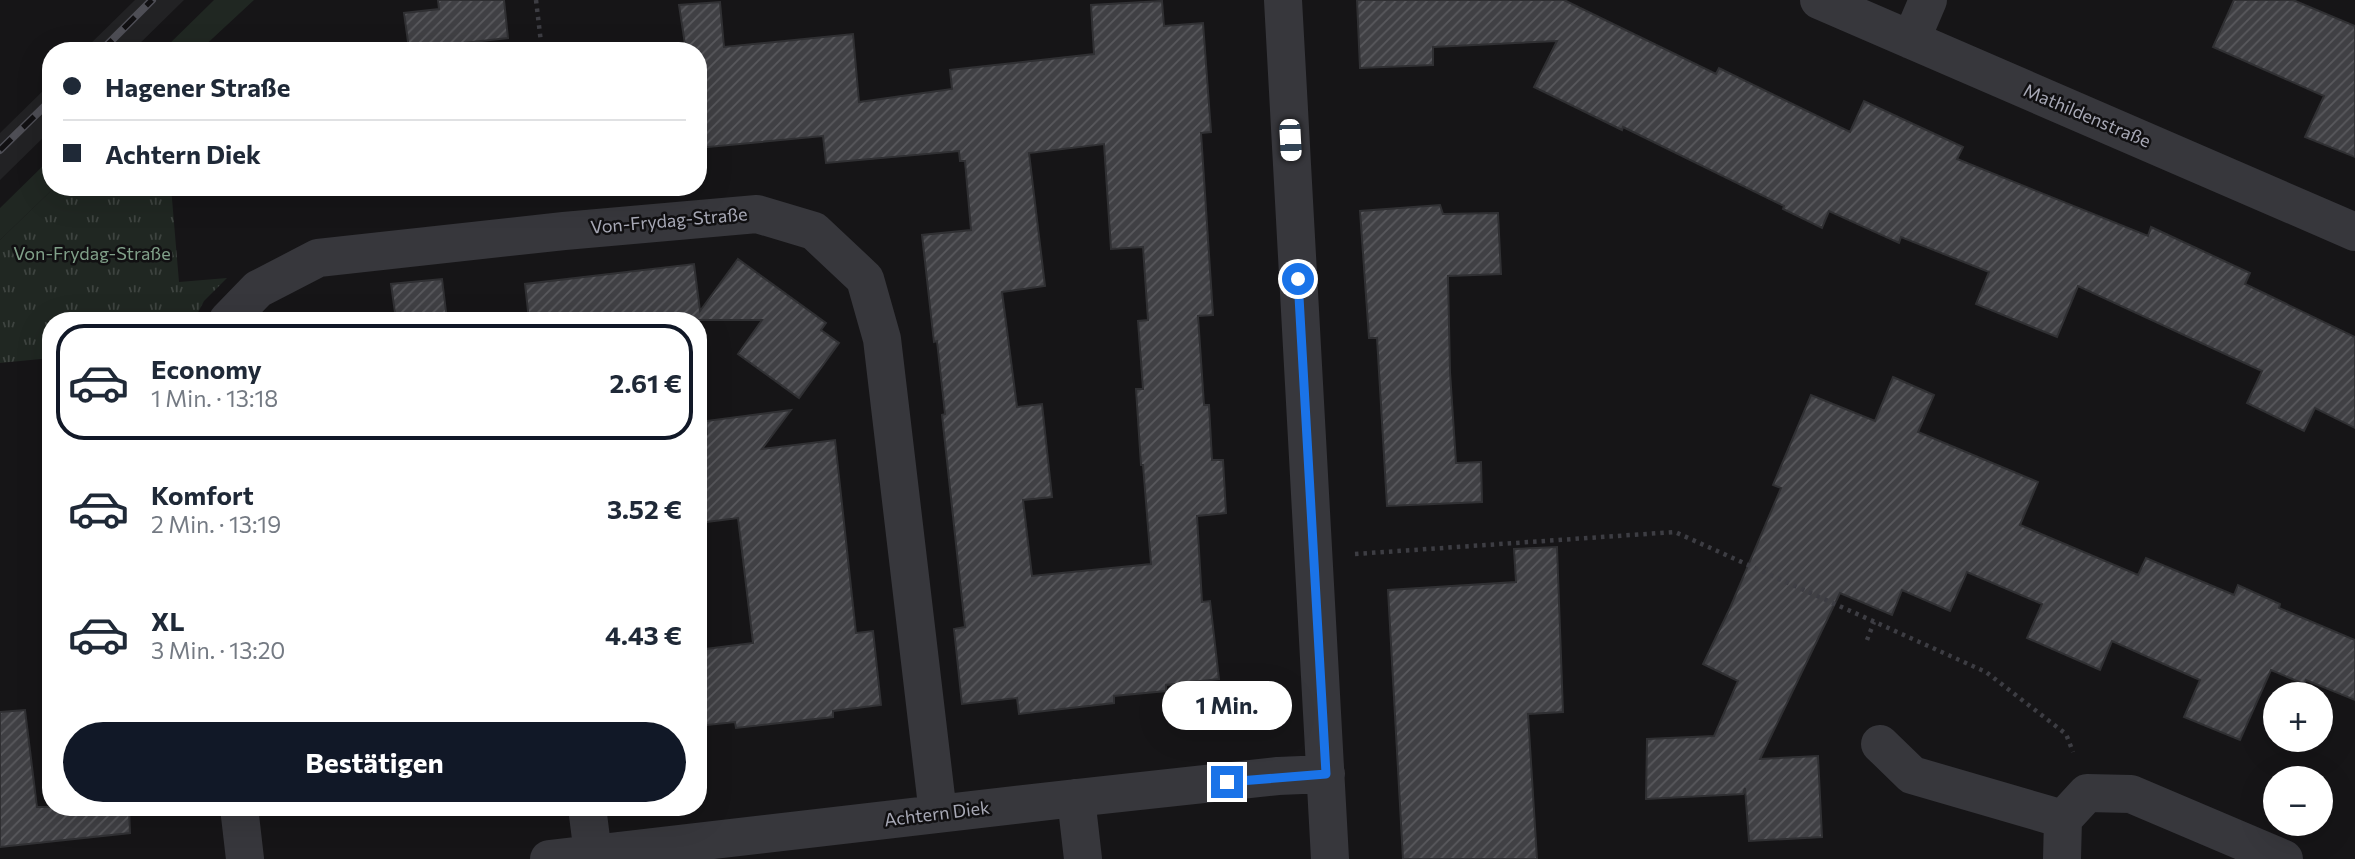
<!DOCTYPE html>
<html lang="de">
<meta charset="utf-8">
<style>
body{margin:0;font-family:Commissioner,sans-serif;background:#f2f2f3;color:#1f2937;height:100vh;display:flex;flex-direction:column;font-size:26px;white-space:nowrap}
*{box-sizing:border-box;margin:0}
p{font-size:23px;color:#747a83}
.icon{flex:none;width:38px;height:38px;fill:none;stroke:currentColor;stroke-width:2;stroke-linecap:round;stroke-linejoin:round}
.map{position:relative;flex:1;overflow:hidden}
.drawer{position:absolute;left:42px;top:312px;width:665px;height:504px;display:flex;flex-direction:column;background:#fff;border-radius:28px;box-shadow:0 7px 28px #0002}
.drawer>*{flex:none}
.guide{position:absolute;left:42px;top:42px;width:665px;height:154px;border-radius:28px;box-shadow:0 7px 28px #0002;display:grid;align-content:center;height:154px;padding:0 21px;background:#fff}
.controls{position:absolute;left:2263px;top:682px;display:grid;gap:14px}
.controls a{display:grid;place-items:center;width:70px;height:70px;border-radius:50%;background:#fff;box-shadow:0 7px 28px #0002;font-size:35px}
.end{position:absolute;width:32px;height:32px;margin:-16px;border:9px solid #1a73e8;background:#fff;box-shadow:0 0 0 4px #fff}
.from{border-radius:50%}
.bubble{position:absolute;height:49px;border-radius:24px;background:#fff;box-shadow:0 7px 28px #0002;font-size:23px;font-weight:700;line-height:49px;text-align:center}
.car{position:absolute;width:21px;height:42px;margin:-21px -10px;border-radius:9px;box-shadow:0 0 5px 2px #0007;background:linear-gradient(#fff 24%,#345 0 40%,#fff 0 76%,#345 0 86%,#fff 0)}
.guide b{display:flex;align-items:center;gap:24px;height:66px;font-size:26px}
.guide b+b{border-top:2px solid #e0e1e3}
.guide i{width:18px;height:18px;background:#1f2937}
ul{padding:12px 0 0;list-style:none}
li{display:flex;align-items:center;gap:21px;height:116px;margin:0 14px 10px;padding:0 7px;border:4px solid transparent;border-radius:28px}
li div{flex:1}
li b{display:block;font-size:26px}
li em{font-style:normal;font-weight:700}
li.current{border-color:#111827}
li>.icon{width:63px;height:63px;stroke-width:1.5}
.button{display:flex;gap:14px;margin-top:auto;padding:14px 21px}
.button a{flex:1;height:80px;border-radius:42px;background:#111827;color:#fff;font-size:28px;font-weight:700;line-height:80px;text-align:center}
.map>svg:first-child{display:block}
.built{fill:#222224}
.grass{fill:#202722}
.park{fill:url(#park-tufts)}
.building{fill:url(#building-hatch);stroke:#303033;stroke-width:2;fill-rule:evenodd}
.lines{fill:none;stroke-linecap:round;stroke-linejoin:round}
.path{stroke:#3d3d43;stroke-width:4.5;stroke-dasharray:3.5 5;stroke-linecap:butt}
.minor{stroke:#37373c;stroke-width:38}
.rail-casing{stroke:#4e4e55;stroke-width:8}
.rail{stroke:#111012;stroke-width:5;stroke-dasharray:16;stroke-linecap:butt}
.route{stroke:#1a73e8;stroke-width:9}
.labels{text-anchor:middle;stroke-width:5;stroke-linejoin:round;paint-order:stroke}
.street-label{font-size:18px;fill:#a8a9b6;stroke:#111012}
.park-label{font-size:18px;fill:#80a089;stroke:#111012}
</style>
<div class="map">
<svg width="2355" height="859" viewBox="0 0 2355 859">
<defs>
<pattern id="park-tufts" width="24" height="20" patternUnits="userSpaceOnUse" patternTransform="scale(1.75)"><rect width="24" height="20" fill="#202722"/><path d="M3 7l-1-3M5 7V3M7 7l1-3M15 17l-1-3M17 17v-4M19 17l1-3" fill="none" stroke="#3e4440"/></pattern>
<pattern id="building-hatch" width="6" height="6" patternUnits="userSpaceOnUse" patternTransform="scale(1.75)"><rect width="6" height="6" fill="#404044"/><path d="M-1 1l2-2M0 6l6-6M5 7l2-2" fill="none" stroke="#59595d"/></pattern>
</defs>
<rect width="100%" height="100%" fill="#161517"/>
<!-- built -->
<path class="built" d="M 135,0 L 184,0 L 132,51 L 83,51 Z
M 51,83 L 51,130 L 0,180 L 0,133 Z"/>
<!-- grass -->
<path class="grass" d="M 214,0 L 254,0 L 199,51 L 162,51 Z
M 51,158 L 51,187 L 55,187 L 0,240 L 0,208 Z"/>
<!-- park -->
<path class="park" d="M 55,187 L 171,187 L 179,282 L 227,278 L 204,301 L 194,320 L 51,320 L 51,358 L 0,363 L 0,240 Z"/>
<!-- building -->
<path class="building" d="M 438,0 L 504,0 L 508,38 L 409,49 L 404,13 L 439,9 Z
M 1357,0 L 1564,0 L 1716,74 L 1719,68 L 1850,132 L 1864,101 L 1963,147 L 1957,159 L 2148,236 L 2151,227 L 2250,273 L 2245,284 L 2355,337 L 2355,428 L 2315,408 L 2304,431 L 2247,403 L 2262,371 L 2078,286 L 2057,337 L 1976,304 L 1989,272 L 1901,237 L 1899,243 L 1829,211 L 1822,228 L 1783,209 L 1784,206 L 1623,127 L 1622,130 L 1534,87 L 1557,41 L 1433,47 L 1433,65 L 1360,68 Z
M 2234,0 L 2293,0 L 2355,26 L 2355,157 L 2305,137 L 2324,96 L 2213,47 Z
M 1162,1 L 1164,26 L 1203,23 L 1211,132 L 1201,133 L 1213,315 L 1198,316 L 1204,405 L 1209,405 L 1212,460 L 1223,460 L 1226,513 L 1197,516 L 1202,602 L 1210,601 L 1219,679 L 1166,685 L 1166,691 L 1114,696 L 1114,703 L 1019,714 L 1017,698 L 962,704 L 954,629 L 965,627 L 942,415 L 945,414 L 937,341 L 934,342 L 922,235 L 971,230 L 965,161 L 960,161 L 959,151 L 826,163 L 823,136 L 698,148 L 698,51 L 686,51 L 679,5 L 720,2 L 724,47 L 853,34 L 859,102 L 952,89 L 950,70 L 1094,54 L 1091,5 ZM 1104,144 L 1111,249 L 1143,247 L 1148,320 L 1138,321 L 1143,389 L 1136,389 L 1141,465 L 1143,465 L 1151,564 L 1032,576 L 1023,500 L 1052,497 L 1042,404 L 1017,407 L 1002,292 L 1045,286 L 1029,153 Z
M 1440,205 L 1443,214 L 1498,213 L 1501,274 L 1448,276 L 1450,372 L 1456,463 L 1481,462 L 1482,502 L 1387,506 L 1377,338 L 1369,338 L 1360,211 Z
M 738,259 L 826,323 L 821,330 L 839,343 L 799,398 L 738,354 L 762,320 L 529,320 L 525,284 L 694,264 L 700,311 Z
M 442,279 L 447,320 L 396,320 L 391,284 Z
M 1893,377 L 1934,395 L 1918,432 L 2038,482 L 2020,525 L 2138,575 L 2146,558 L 2234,595 L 2238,585 L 2280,604 L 2279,608 L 2355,640 L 2355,700 L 2306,680 L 2304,684 L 2271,670 L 2240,740 L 2184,717 L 2200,680 L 2112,641 L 2100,670 L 2027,638 L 2042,604 L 1967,572 L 1950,611 L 1902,590 L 1892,615 L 1840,593 L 1760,759 L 1818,756 L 1822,837 L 1749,841 L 1745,788 L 1743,794 L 1646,799 L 1647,739 L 1714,736 L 1738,681 L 1703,664 L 1730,608 L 1781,488 L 1773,485 L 1811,395 L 1875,421 Z
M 791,410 L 762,449 L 835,440 L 856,633 L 873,631 L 881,705 L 833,711 L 833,717 L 736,728 L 735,722 L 698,726 L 698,650 L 753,643 L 738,518 L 698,523 L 698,435 L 707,434 L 706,421 Z
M 1557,547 L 1563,712 L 1528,714 L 1537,859 L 1403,859 L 1388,590 L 1516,582 L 1514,549 Z
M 25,710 L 37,807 L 129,807 L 130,833 L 0,847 L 0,712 Z"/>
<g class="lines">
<!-- path -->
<path class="path" d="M 536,0 L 542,51
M 1355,554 L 1675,532 L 1986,672 L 2066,734 L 2073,752
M 1867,640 L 1874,622"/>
<!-- minor -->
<path class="minor" d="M 1283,0 L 1330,859
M 1819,0 L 2355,232
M 1911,40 L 1928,0
M 228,320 L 258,289 L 318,258 L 564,231 L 757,214 L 814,231 L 865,279 L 882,339 L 938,814
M 1880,744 L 1912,775 L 2063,819
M 1076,798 L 1083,859
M 239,807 L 245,859
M 587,807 L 593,854
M 549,859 L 1076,798 L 1278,776 L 1326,774
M 2062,859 L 2063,819 L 2087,793 L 2131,794 L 2284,859"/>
<!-- rail casing -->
<g class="rail-casing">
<path id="rail" d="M 101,51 L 152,0
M 0,150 L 51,100"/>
</g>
<!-- rail -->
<use href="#rail" class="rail"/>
</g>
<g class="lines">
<!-- route -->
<path class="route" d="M 1227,782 L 1326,774 L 1298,279"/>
</g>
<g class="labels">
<!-- street labels -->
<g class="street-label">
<text transform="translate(2087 116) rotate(23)" y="6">Mathildenstraße</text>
<text transform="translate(669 221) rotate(-5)" y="6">Von-Frydag-Straße</text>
<text transform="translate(937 814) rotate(-7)" y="6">Achtern Diek</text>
</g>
<!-- park labels -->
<g class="park-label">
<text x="92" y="260">Von-Frydag-Straße</text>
</g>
</g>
</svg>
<div class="controls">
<a>+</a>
<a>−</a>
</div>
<i class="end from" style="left:1298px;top:279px"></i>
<i class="end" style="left:1227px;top:782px"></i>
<div class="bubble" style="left:1162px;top:681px;width:130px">1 Min.</div>
<i class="car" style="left:1290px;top:140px;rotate:177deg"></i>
<div class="guide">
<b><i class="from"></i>Hagener Straße</b>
<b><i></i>Achtern Diek</b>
</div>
<section class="drawer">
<ul>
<li class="current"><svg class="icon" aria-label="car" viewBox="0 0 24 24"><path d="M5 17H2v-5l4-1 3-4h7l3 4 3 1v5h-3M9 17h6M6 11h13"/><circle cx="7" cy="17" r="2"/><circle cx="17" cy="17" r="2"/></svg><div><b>Economy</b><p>1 Min. · 13:18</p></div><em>2.61 €</em></li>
<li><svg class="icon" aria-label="car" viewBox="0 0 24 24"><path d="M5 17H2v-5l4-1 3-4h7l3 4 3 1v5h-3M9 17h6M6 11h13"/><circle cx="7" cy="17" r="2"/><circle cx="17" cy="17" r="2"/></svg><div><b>Komfort</b><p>2 Min. · 13:19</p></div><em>3.52 €</em></li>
<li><svg class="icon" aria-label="car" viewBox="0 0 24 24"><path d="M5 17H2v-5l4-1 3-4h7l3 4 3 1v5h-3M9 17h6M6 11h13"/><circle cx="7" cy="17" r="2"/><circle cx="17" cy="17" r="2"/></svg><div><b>XL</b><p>3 Min. · 13:20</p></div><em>4.43 €</em></li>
</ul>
<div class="button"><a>Bestätigen</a></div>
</section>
</div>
